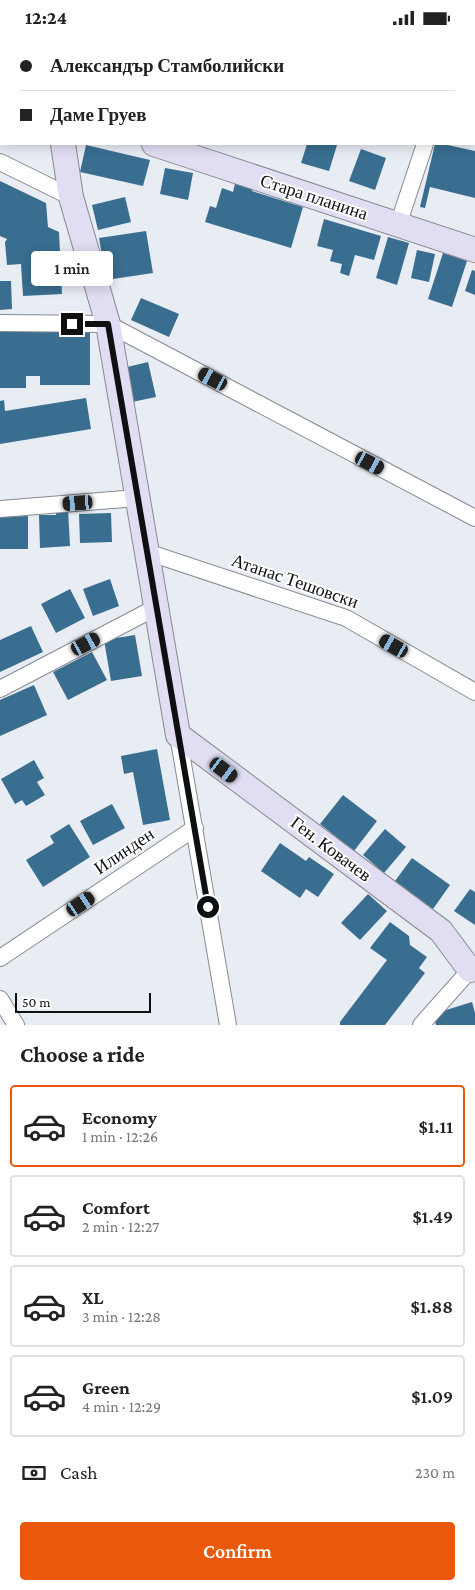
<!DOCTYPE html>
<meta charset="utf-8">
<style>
body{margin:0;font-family:"Crimson Pro",serif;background:#f2f2f2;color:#222;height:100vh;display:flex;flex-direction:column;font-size:19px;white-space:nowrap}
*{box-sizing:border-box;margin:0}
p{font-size:16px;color:#767676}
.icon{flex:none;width:28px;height:28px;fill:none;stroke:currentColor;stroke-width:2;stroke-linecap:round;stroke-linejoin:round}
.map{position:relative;height:990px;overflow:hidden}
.side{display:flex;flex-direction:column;background:#fff;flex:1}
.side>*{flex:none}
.banner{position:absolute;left:0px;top:0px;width:475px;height:110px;box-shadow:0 2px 12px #0003;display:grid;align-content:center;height:110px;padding:0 20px;background:#fff}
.scale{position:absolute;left:15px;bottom:12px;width:136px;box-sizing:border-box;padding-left:5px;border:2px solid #0e0f11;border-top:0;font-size:14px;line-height:18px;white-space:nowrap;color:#0e0f11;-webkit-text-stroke:4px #fff;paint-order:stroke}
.end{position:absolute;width:22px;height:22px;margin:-11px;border:6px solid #0e0f11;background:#fff;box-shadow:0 0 0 2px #fff}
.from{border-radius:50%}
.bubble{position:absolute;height:35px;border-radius:5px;background:#fff;box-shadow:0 2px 12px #0003;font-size:16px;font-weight:600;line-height:35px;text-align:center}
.car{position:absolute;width:15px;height:30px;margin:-15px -8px;border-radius:6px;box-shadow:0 0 4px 1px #0007;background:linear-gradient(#222 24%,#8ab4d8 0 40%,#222 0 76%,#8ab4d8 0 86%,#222 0)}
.banner b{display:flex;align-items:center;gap:18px;height:48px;font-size:19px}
.banner b+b{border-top:1px solid #e0e0e0}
.banner i{width:12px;height:12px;background:#222}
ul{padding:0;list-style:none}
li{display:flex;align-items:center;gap:15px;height:82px;margin:0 10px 8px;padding:0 10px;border:2px solid #e0e0e0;border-radius:5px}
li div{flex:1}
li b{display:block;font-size:19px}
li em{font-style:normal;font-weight:600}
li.active{border-color:#ea580c}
li>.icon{width:45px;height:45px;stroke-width:1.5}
h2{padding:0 20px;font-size:22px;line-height:60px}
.pay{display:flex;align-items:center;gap:12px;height:55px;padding:0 20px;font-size:19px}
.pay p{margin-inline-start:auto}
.primary-button{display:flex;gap:10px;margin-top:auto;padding:10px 20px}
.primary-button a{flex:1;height:58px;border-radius:5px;background:#ea580c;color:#fff;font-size:20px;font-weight:600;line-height:58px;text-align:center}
.status{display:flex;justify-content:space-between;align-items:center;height:35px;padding:0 25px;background:#fff;direction:ltr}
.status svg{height:14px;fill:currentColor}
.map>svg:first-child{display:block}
.building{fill:#396e91}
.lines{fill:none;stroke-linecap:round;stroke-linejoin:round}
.street-casing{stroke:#878a91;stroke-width:18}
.secondary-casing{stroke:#878a91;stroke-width:26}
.street{stroke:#fff;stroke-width:16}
.secondary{stroke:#e1def3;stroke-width:24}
.route{stroke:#0e0f11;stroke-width:6}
.labels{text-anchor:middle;stroke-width:4;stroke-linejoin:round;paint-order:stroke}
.street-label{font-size:18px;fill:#0e0f11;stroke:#fff}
</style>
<div class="status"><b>12:24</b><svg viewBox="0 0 49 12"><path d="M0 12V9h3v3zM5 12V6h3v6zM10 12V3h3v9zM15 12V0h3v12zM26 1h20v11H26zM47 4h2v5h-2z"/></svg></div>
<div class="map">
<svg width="475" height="990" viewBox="0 0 475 990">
<rect width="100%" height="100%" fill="#e8ecf3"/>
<!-- building -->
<path class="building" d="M 307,109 L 337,110 L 329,136 L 301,128 Z
M 435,109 L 443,109 L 475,116 L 475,163 L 430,152 L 425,173 L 420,172 Z
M 86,110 L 150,125 L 143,151 L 80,137 Z
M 361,114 L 386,123 L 375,155 L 349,146 Z
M 165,133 L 193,138 L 188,165 L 160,159 Z
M 236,144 L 254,149 L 252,156 L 303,172 L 291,213 L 205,187 L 210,171 L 216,173 L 222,153 L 233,157 Z
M 0,146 L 46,168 L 48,192 L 59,197 L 62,259 L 23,261 L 21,229 L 7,230 L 5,207 L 7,204 L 0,201 Z
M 125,162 L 131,187 L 98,195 L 92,170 Z
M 324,184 L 381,201 L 374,225 L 355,220 L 349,241 L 340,238 L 342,229 L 330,226 L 333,215 L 317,211 Z
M 146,196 L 153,238 L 106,245 L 99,203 Z
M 388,202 L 409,208 L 397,250 L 376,243 Z
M 417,215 L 435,219 L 429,247 L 411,243 Z
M 443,218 L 467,226 L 452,272 L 428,264 Z
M 472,235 L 475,236 L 475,260 L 465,256 Z
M 0,246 L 11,246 L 12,274 L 0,275 Z
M 141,263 L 179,279 L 169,302 L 131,285 Z
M 0,290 L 90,291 L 90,350 L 40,350 L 40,341 L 26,341 L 26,353 L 0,353 Z
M 148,327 L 156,362 L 127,368 L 119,334 Z
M 86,363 L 91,394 L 0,409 L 0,366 L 4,365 L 5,376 Z
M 56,474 L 68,474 L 70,511 L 40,513 L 39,480 L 56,480 Z
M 111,478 L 112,507 L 80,508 L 79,479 Z
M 28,481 L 28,514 L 0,514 L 0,482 Z
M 110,544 L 119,571 L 93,581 L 83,554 Z
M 70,554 L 85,583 L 56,598 L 41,569 Z
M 31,591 L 43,617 L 0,637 L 0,605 Z
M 135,600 L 142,641 L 111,646 L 104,605 Z
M 92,617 L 107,645 L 68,665 L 53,637 Z
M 34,650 L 47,680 L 0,701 L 0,665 Z
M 157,714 L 170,785 L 143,790 L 133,737 L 124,739 L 121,721 Z
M 34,725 L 44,743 L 37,747 L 45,760 L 26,771 L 22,765 L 15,769 L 1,744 Z
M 343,760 L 377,786 L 354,816 L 320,789 Z
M 112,769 L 125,793 L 93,810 L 80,786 Z
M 69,789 L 90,822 L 43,852 L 26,825 L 54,808 L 50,801 Z
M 385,794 L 406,812 L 384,838 L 363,820 Z
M 280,808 L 306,826 L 309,822 L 334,839 L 318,862 L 306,854 L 300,863 L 261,836 Z
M 412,823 L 450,850 L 433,874 L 395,846 Z
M 470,854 L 475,857 L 475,890 L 454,876 Z
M 368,859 L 387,876 L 360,905 L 341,888 Z
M 390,887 L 409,901 L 410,910 L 427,922 L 419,933 L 425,938 L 385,990 L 340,990 L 340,987 L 387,925 L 370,913 Z
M 472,967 L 475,978 L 475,990 L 436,990 L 433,979 Z"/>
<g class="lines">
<!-- street casing -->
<g class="street-casing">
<path id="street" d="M 230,1 L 230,0
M 461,1 L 461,0
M 0,127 L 71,162
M 398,190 L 425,109
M 0,288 L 108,289 L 475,483
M 0,474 L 137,463
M 147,517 L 346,583 L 475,657
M 0,654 L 155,573
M 178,700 L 228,990
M 0,923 L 195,793
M 0,964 L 16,990
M 421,990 L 470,935"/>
</g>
<!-- secondary casing -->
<g class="secondary-casing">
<path id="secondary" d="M 0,51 L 1,52
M 63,109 L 71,162 L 108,289 L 178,700 L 441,896 L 470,935 L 475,933
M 154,109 L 475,215"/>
</g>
<!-- street -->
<use href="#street" class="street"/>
<!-- secondary -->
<use href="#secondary" class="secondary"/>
</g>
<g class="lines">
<!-- route -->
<path class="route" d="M 72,289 L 108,289 L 208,872"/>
</g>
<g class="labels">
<!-- street labels -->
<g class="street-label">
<text transform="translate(314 162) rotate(18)" y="6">Стара планина</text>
<text transform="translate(295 546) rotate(19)" y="6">Атанас Тешовски</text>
<text transform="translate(331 814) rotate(37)" y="6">Ген. Ковачев</text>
<text transform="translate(124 816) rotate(-34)" y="6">Илинден</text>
</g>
</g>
</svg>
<div class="scale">50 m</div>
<i class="end from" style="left:208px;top:872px"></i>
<i class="end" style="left:72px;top:289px"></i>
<div class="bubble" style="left:31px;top:216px;width:82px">1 min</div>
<i class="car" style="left:213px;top:344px;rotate:298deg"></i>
<i class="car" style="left:370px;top:428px;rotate:118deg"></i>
<i class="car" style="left:78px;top:468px;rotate:266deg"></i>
<i class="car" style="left:86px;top:609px;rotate:62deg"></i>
<i class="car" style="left:394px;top:611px;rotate:300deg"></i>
<i class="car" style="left:224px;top:735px;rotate:127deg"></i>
<i class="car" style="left:81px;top:869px;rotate:56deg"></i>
<div class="banner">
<b><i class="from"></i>Александър Стамболийски</b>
<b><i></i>Даме Груев</b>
</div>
</div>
<section class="side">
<h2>Choose a ride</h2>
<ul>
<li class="active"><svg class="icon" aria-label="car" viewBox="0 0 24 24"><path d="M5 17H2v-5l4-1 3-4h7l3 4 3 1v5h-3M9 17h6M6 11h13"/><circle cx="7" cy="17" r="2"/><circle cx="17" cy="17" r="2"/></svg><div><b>Economy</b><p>1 min · 12:26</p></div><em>$1.11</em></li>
<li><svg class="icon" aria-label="car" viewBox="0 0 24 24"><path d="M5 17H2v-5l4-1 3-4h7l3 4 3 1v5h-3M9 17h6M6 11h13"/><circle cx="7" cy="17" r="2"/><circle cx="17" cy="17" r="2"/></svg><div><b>Comfort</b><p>2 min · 12:27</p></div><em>$1.49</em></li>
<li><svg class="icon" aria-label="car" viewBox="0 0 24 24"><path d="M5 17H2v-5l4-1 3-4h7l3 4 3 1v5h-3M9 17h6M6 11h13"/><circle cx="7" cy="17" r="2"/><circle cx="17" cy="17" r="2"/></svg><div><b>XL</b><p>3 min · 12:28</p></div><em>$1.88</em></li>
<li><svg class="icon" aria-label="car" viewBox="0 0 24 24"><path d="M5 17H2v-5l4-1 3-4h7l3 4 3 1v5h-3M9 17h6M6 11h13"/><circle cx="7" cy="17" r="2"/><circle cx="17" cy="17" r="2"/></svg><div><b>Green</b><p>4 min · 12:29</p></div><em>$1.09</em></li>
</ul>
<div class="pay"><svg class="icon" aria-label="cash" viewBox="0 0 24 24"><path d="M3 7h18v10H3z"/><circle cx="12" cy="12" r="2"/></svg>Cash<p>230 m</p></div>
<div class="primary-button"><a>Confirm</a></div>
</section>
